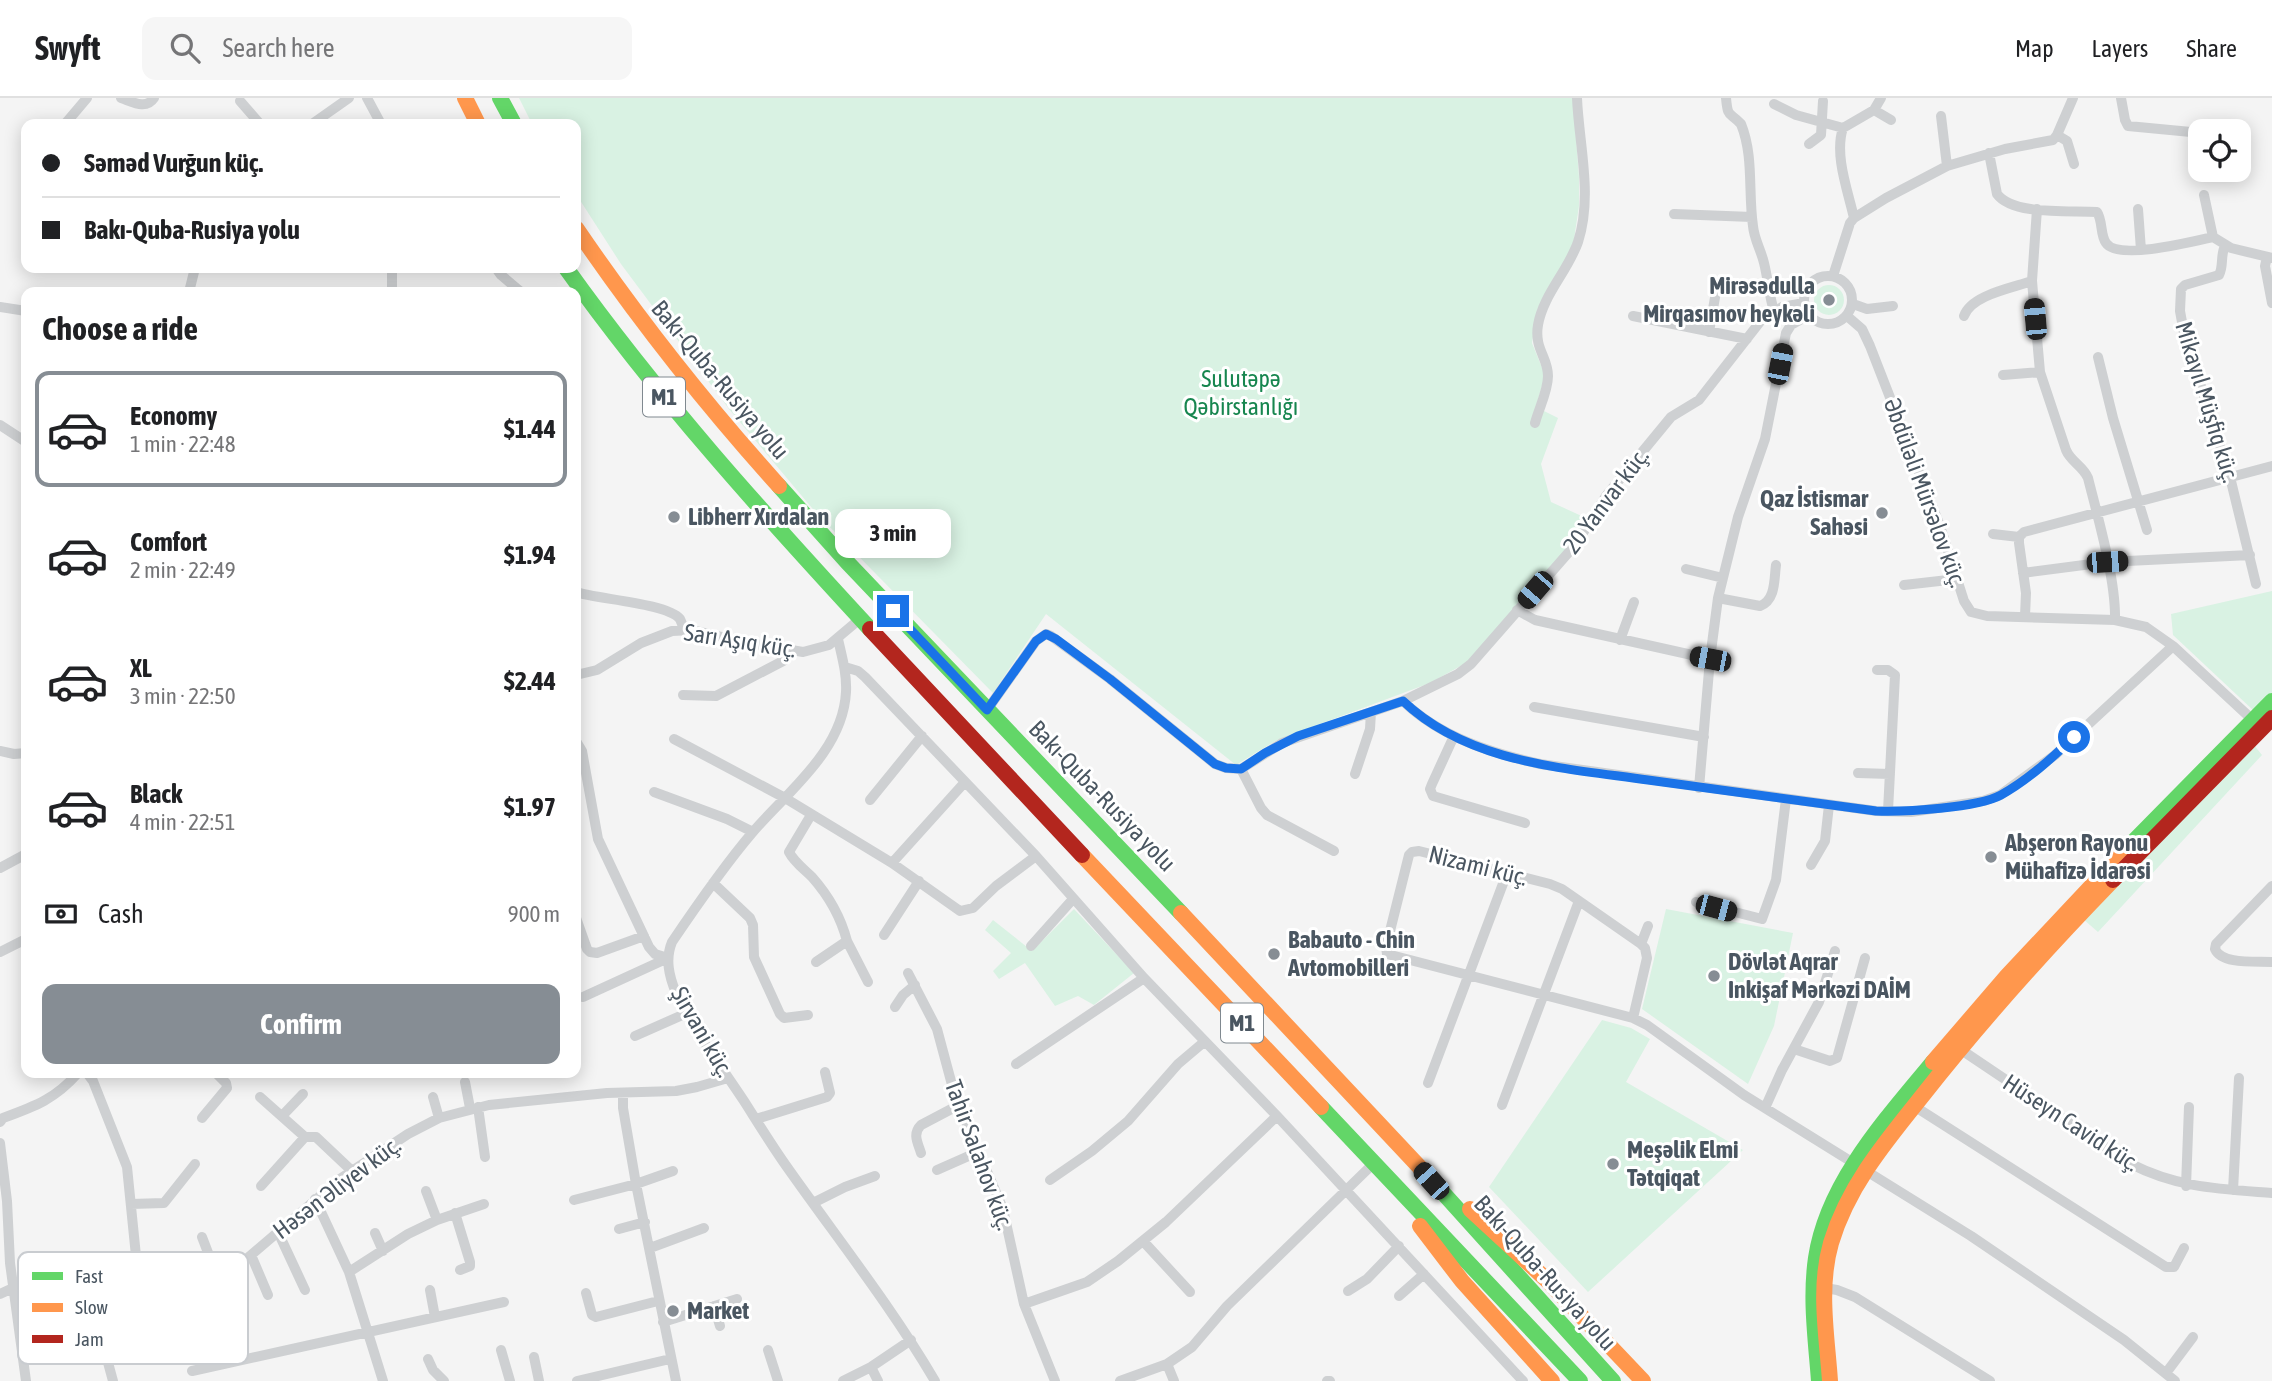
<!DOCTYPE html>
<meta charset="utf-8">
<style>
body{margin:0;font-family:"Asap Condensed",sans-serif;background:#f6f6f6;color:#202124;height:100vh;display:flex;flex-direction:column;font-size:26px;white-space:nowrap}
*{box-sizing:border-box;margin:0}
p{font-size:23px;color:#757577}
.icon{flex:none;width:38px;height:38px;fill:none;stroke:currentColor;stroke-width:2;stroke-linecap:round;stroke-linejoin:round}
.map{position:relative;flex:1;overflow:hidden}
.details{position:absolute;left:21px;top:189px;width:560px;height:791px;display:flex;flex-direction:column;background:#fff;border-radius:14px;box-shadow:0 4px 18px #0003}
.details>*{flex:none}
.guide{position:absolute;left:21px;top:21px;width:560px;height:154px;border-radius:14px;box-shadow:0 4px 18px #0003;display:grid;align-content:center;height:154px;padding:0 21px;background:#fff}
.tools{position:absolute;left:2188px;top:21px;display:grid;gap:14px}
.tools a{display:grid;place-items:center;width:63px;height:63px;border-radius:14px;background:#fff;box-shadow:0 4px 18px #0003;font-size:35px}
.end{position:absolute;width:32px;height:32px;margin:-16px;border:9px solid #1a73e8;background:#fff;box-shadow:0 0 0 4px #fff}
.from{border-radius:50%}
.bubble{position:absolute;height:49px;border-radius:14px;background:#fff;box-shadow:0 4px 18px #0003;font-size:23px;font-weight:700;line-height:49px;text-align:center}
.car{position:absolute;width:21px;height:42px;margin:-21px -10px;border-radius:9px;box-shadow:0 0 5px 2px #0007;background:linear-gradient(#222 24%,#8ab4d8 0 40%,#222 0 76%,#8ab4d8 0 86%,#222 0)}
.guide b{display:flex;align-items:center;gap:24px;height:66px;font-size:26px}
.guide b+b{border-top:2px solid #e0e0e0}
.guide i{width:18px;height:18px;background:#202124}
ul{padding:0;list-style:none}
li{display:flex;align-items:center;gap:21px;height:116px;margin:0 14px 10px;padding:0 7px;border:4px solid transparent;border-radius:14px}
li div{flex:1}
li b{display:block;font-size:26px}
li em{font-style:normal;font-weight:700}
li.active{border-color:#868d94}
li>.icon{width:63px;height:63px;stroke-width:1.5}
h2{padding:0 21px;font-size:32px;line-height:84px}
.pay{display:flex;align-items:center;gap:18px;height:77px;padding:0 21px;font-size:26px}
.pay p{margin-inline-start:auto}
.button{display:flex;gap:14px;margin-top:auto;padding:14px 21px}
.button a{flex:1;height:80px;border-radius:14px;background:#868d94;color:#fff;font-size:28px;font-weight:700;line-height:80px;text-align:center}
header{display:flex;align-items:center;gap:42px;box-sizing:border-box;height:98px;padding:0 35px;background:#fff;border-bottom:2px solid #e0e0e0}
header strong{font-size:33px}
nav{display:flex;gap:38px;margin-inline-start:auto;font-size:24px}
.search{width:490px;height:63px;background:#f6f6f6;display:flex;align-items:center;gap:18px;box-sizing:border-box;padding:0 24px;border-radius:14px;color:#757577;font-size:26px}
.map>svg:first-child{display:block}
.green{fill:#d9f2e3}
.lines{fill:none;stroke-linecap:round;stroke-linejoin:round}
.street{stroke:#ced0d2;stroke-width:10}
.fast{stroke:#63d668;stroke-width:16}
.slow{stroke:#ff974d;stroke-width:16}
.jam{stroke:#b3261e;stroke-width:16}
.route{stroke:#1a73e8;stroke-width:9}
.poi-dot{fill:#868d94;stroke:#fff;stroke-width:2.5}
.labels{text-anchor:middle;stroke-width:6;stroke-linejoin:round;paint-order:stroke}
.shield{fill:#fff;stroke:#808990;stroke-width:2}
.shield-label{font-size:23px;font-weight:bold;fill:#4a5661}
.poi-label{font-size:24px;font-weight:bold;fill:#4a5661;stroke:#fff;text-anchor:start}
.park-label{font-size:24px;fill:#17864f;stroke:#fff}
.street-label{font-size:24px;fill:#4a5661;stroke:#fff}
.key{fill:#fff;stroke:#c9ccd0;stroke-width:2}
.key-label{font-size:19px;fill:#4a5661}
</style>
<header>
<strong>Swyft</strong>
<div class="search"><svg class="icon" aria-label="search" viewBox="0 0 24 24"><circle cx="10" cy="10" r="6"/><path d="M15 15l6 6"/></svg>Search here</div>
<nav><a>Map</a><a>Layers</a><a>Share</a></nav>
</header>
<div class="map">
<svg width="2272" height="1283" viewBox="0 0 2272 1283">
<rect width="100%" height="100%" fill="#f4f4f4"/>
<!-- green -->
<path class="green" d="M 519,0 L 1573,0 L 1579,79 L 1579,108 L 1573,148 L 1537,212 L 1532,245 L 1545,277 L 1536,309 L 1558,320 L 1541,366 L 1551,404 L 1586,420 L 1573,445 L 1466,565 L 1430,585 L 1277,642 L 1236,667 L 1046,516 L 993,595 L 817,416 L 729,311 L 621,166 L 576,96 L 576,26 L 532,26 Z
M1814 202a15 15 0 1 1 30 0a15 15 0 1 1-30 0Z
M 2272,493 L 2272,596 L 2254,613 L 2173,537 L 2171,516 Z
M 2254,647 L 2262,657 L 2098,834 L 2083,821 Z
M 1074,811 L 1134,875 L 1094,907 L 1078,898 L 1055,908 L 1025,865 L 999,881 L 993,873 L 1011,855 L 985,832 L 993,822 L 1032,853 Z
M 1666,811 L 1793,835 L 1774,928 L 1748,986 L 1642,911 Z
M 1602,922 L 1631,930 L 1650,941 L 1626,984 L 1743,1052 L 1588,1194 L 1489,1089 Z"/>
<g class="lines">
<!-- street -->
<path class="street" d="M 121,0 C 133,4 146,12 154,0
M 367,0 L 381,26
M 1726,0 C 1728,21 1729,13 1741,26 C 1754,58 1748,94 1753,128 C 1754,141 1761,152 1764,165 C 1768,181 1769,197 1774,213
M 2121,0 L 2125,22 L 2128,28 L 2191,34
M 240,3 L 260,26
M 1774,6 L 1796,17 L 1843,30 L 1874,12 L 1881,0
M 1874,12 L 1891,22
M 1941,18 L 1947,68
M 65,26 L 87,0
M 312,26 L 349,0
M 1843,30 C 1834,57 1848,93 1854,120
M 2057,37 L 2067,43 L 2074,66
M 1809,46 L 1821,37 L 1823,3
M 1989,55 L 1997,96 C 2013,118 2072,112 2097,114 C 2103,123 2100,137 2106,145 C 2118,163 2195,143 2213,139 L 2231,150 L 2272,160
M 2204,97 L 2213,139
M 2037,111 L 2032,183 L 2040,274 L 2066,352 C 2071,364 2083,368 2088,380 C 2098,420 2116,482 2115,522
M 2138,111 L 2141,152
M 1674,116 L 1752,119
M 2225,148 C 2220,158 2224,168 2219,177 L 2185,187 L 2181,191 L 2180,213 L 2184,235 L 2230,379 L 2256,486
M 2267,159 L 2265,168 L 2272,205
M 392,170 L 392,194
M 496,170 L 501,177 L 521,194
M1804 202a24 24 0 1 1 48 0a24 24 0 1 1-48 0Z
M 1833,178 L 1850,125 L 1854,120 L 1886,100 L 1947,68 L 2005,51 L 2053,42 L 2057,37 L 2073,0
M 189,194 L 195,170
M 1853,206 L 1867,211 L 1893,208
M 0,209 L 26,213
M 1633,218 L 1747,241
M 1847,218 L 1862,231 L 1870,248 L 1940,428 L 1964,503 L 1971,514 L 1987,518 L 2115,522 L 2146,529 L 2173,548 L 2257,626
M 1964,218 C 1971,197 2012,190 2032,183
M 1709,234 L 1717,188
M 2098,259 L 2113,320 L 2147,432
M 2003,277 L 2040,274
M 1535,325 C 1539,310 1548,293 1548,278 C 1548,259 1534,251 1538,227 C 1543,197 1568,173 1578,144 C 1593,98 1579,47 1577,0
M 0,327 L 26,344
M 1993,436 L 2019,439
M 1686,471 L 1723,480
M 2023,475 L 2107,464 L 2250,457
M 1904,487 L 1957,481
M 576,494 C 595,501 667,505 680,521 C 681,523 683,529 683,532
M 1718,500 L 1760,508 C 1776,502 1774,481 1776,467
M 1517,512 L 1535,522 L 1710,561
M 2025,518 L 2026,495 L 2019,445 L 2019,439 L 2024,434 L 2272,368
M 838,541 C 842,559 847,576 846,594 C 843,653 787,694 752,735 C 723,769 697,807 672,844 C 665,861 669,878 676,895 C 694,933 721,968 744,1003 C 758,1025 772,1048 787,1069 C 837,1140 891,1208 935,1283
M 1620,542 L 1634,504
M 845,569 L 858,573 L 865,579 L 1036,758 L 1144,880 L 1277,1018 L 1523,1283
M 1877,572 L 1888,572 L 1895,577 L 1888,713
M 576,577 L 597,572 L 641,545 L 672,533 L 692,532 L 744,544 L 803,554 L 829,547 L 861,520
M 683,597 L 716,598 L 785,562 L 792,553
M 1403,603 C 1440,639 1491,655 1540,666 L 1876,713 L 1911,714 L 1983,703 L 2000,697 L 2055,657 L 2173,548
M 1534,609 L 1704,639
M 987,612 L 1036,543 L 1046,536 L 1051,538 L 1110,581 L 1215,666 L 1226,670 L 1241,671 L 1282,645 L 1403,603 L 1458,576 L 1471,566 L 1576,446 L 1606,398 L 1671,319 L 1699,302 L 1763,220 L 1782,209 L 1804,205
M 1454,638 L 1432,686 L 1430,691 L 1433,698 L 1525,725
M 674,641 L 785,700 L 892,765 L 960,813 L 973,810 L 996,788 L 1036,758
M 576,643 L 582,653 L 598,741 L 649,849 L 655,856 L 668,860
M 0,653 L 14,656 L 26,655
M 1241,671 L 1261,710 L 1267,717 L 1334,753
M 1858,675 L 1890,676
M 1355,676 L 1370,631 L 1371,614
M 1699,690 L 1710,561 L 1718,500 L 1738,419 L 1765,341 L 1786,235 L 1791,227 L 1809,217
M 654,694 L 727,721 L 753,734
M 870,702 L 922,638
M 811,717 L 789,754 C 794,764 804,771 812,779 C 828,797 841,820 847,843 L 816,864
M 892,765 L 965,684
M 1811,767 L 1825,743 L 1829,707
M 0,770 L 26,756
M 713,785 L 750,820 L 753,827 L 754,859 L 780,916 L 784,920 L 808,917
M 2272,788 L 2216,846 L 2215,851 C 2222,867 2256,863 2272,864
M 1696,804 L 1762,821 L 1776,782 L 1786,701
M 576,820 L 587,851 L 590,854 L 597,855 L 644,838
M 884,837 L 919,783
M 847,843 L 868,884
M 1641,846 L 1648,828
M 1031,848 L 1073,801
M 0,854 L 26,841
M 908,875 L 937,931 L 955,998 L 1003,1111 L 1024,1206 L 1055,1283
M 583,899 L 668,860
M 895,909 L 903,897 L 915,887
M 1633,920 L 1647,860 L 1645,850 L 1641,846 L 1562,791 L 1550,786 L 1419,753 L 1412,754 L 1409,757 L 1386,849 L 1387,856 L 1633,920 L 1647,927 L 1744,997 L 1971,1138 L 2124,1242 L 2175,1283
M 635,938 L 687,915
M 1794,951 L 1830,963 L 1837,960 L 1865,860
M 1960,951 L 2131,1066 C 2178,1090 2220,1091 2272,1095
M 1016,966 L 1144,880
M 87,975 L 93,983 L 127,1069 L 136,1158
M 465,984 L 470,1010
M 1428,985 L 1507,775
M 623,995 L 623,1010 L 636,1086 L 676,1283
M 260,999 L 305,1039
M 433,999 L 439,1020
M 1502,1007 L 1579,803
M 1914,1008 L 2166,1169 L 2174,1169 L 2184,1150
M 478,1009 L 485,1059
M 1765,1010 L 1782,972 L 1819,904 L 1835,853
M 282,1018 L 303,996
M 202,1020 L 227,990 L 226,985 L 216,975
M 756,1021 L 827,999 L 830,995 L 825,974
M 0,1024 L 3,1020 C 36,1008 55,1001 78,975
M 0,1045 L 7,1103 L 10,1165 L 26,1283
M 921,1055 C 918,1045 912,1036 921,1027 L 959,1007
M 937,1072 L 980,1053
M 1050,1082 L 1092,1053 L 1128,1023 L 1178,966 L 1204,944
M 261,1088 L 305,1039 L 316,1039 L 352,1073
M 2186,1088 L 2189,1009
M 2233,1092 L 2239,980
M 426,1093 L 437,1122
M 315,1101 L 349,1174 L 383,1283
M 574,1102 L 636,1086 L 673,1073
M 813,1105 L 845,1089 L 875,1078
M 131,1106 L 164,1105 L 195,1066
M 455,1115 L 470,1164 L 470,1168 L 460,1172
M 619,1131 L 645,1124
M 278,1134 L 305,1192
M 375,1135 L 383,1153
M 202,1139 L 217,1178
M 1143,1143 L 1190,1194
M 650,1150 L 704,1130
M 251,1157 L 268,1197
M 349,1174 L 408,1136 L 437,1122 L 484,1106
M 1825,1190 L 1837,1192 L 1855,1199 L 1990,1283
M 157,1192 L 169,1234
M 430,1192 L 435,1219
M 1348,1193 L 1367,1181 L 1399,1148
M 586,1195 L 592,1217 L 596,1219 L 658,1203
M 0,1196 L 13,1190
M 1399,1198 L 1424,1176
M 1024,1206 L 1087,1184 L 1118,1163 L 1166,1124 L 1277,1018
M 714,1208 L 720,1228
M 93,1209 L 113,1283
M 663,1224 L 737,1201
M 21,1233 L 132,1198 L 217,1178 L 237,1169 L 340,1081 L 408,1036 L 439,1020 L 489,1007 L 607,995 L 676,993 L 697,989 L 728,980
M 501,1252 L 510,1283
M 768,1252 L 778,1283
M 534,1259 L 539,1283
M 428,1261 L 433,1272 L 444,1283
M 1167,1266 L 1174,1283
M 871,1269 L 878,1283
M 192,1273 L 504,1204
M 2166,1275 L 2193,1239
M 577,1283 L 670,1261
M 843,1283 L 871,1269 L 911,1242
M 1120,1283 L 1167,1266 L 1192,1249 L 1227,1208 L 1374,1065
M 1327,1283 L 1330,1283"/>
<!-- fast -->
<path class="fast" d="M 500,0 L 514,26
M 566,170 C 658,299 763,415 870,531
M 779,388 L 847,464 L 1181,815
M 2131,746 L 2272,603
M 1321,1009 L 1580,1283
M 1426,1076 L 1613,1283
M 1819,1283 C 1816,1242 1810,1201 1816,1160 C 1827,1085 1886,1021 1933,964"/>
<!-- slow -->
<path class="slow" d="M 465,0 L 478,26
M 576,130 C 638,221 706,307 779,388
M 1082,757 L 1321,1009
M 1181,815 L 1426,1076
M 1933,964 L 2007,878 L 2131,746
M 1470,1111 L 1549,1184 L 1643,1283
M 1420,1128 L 1462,1183 L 1552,1283
M 1830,1283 C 1827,1238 1818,1190 1831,1145 C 1848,1088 1886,1043 1923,997 C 1982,922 2046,851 2113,782"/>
<!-- jam -->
<path class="jam" d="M 870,531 L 1082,757
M 2113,782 L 2272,620"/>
</g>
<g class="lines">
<!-- route -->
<path class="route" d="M 893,513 L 987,612 L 1036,543 L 1046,536 L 1056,541 L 1110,581 L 1215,666 L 1226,670 L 1241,671 L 1265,655 L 1298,638 L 1403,603 C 1468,665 1564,670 1648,682 C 1724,693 1800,703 1876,713 C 1905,714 1977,710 2001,697 C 2028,682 2052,660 2074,639"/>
</g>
<!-- markers -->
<g class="poi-dot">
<circle cx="1829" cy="202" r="7"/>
<circle cx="1882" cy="415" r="7"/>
<circle cx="674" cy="419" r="7"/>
<circle cx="1991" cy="759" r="7"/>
<circle cx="1274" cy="856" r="7"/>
<circle cx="1714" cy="878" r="7"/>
<circle cx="1613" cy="1066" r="7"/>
<circle cx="673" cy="1213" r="7"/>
</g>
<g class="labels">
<!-- shield labels -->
<g class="shield">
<rect x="643" y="279.5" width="42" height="39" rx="5"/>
<rect x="1221" y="905.5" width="42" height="39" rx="5"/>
</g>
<g class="shield-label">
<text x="664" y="307">M1</text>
<text x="1242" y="933">M1</text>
</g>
<!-- poi labels -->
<g class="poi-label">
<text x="1815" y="196" text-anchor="end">Mirəsədulla<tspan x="1815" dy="28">Mirqasımov heykəli</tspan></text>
<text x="1868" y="409" text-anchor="end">Qaz İstismar<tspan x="1868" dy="28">Sahəsi</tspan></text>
<text x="688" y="427">Libherr Xırdalan</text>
<text x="2005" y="753">Abşeron Rayonu<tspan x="2005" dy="28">Mühafizə İdarəsi</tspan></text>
<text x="1288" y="850">Babauto - Chin<tspan x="1288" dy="28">Avtomobilleri</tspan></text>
<text x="1728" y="872">Dövlət Aqrar<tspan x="1728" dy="28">Inkişaf Mərkəzi DAİM</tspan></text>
<text x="1627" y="1060">Meşəlik Elmi<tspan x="1627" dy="28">Tətqiqat</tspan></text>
<text x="687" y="1221">Market</text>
</g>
<!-- park labels -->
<g class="park-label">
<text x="1241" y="289">Sulutəpə<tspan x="1241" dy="28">Qəbirstanlığı</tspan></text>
</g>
<!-- street labels -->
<g class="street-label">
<text transform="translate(720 282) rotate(50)" y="8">Bakı-Quba-Rusiya yolu</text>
<text transform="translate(2207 304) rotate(73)" y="8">Mikayıl Müşfiq küç.</text>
<text transform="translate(1925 395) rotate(70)" y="8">Əbdüləli Mürsəlov küç.</text>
<text transform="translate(1606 403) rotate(-53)" y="8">20 Yanvar küç.</text>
<text transform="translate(740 543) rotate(9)" y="8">Sarı Aşıq küç.</text>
<text transform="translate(1102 698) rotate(46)" y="8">Bakı-Quba-Rusiya yolu</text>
<text transform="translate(1478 768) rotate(14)" y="8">Nizami küç.</text>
<text transform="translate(702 934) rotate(60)" y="8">Şirvani küç.</text>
<text transform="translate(2071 1025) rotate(33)" y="8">Hüseyn Cavid küç.</text>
<text transform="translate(979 1057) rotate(70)" y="8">Tahir Salahov küç.</text>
<text transform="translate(337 1090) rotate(-37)" y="8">Həsən Əliyev küç.</text>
<text transform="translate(1545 1175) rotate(48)" y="8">Bakı-Quba-Rusiya yolu</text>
</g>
</g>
<!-- legend -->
<rect x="18" y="1154" width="230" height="112" rx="10" class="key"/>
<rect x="32" y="1174" width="31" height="8" fill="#63d668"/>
<rect x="32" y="1205" width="31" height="9" fill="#ff974d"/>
<rect x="32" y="1237" width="31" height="8" fill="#b3261e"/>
<g class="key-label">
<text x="75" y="1185">Fast</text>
<text x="75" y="1216">Slow</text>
<text x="75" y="1248">Jam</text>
</g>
</svg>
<div class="tools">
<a><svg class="icon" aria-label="locate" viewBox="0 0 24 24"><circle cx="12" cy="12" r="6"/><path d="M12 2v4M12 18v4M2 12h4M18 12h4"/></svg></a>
</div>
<i class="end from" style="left:2074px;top:639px"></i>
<i class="end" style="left:893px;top:513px"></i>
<div class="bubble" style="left:835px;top:411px;width:116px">3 min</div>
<i class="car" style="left:2035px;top:221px;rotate:355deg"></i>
<i class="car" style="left:1780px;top:266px;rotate:11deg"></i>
<i class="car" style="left:2107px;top:464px;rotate:87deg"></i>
<i class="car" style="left:1535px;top:492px;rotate:221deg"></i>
<i class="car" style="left:1710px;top:561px;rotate:281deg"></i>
<i class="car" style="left:1716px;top:810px;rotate:105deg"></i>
<i class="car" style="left:1431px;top:1083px;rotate:318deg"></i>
<div class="guide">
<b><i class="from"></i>Səməd Vurğun küç.</b>
<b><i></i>Bakı-Quba-Rusiya yolu</b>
</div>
<section class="details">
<h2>Choose a ride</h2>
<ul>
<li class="active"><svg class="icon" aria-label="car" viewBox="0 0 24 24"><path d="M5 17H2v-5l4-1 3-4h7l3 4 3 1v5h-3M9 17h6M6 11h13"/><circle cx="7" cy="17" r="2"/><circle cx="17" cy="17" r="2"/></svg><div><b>Economy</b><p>1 min · 22:48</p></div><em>$1.44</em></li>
<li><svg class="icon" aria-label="car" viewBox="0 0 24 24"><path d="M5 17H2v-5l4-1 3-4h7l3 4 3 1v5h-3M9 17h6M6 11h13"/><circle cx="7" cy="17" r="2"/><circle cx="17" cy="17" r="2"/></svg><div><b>Comfort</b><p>2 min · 22:49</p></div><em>$1.94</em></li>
<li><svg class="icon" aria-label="car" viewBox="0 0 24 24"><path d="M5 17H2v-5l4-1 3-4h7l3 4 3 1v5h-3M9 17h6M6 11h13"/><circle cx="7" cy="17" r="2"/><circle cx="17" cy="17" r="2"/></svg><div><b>XL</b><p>3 min · 22:50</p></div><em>$2.44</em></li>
<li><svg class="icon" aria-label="car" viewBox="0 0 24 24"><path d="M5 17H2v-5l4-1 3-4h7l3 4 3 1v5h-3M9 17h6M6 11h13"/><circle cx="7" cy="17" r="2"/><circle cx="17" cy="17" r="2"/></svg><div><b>Black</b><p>4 min · 22:51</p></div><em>$1.97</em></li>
</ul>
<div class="pay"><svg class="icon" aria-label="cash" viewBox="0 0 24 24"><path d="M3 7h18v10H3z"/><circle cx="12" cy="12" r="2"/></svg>Cash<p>900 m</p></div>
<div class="button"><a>Confirm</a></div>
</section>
</div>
